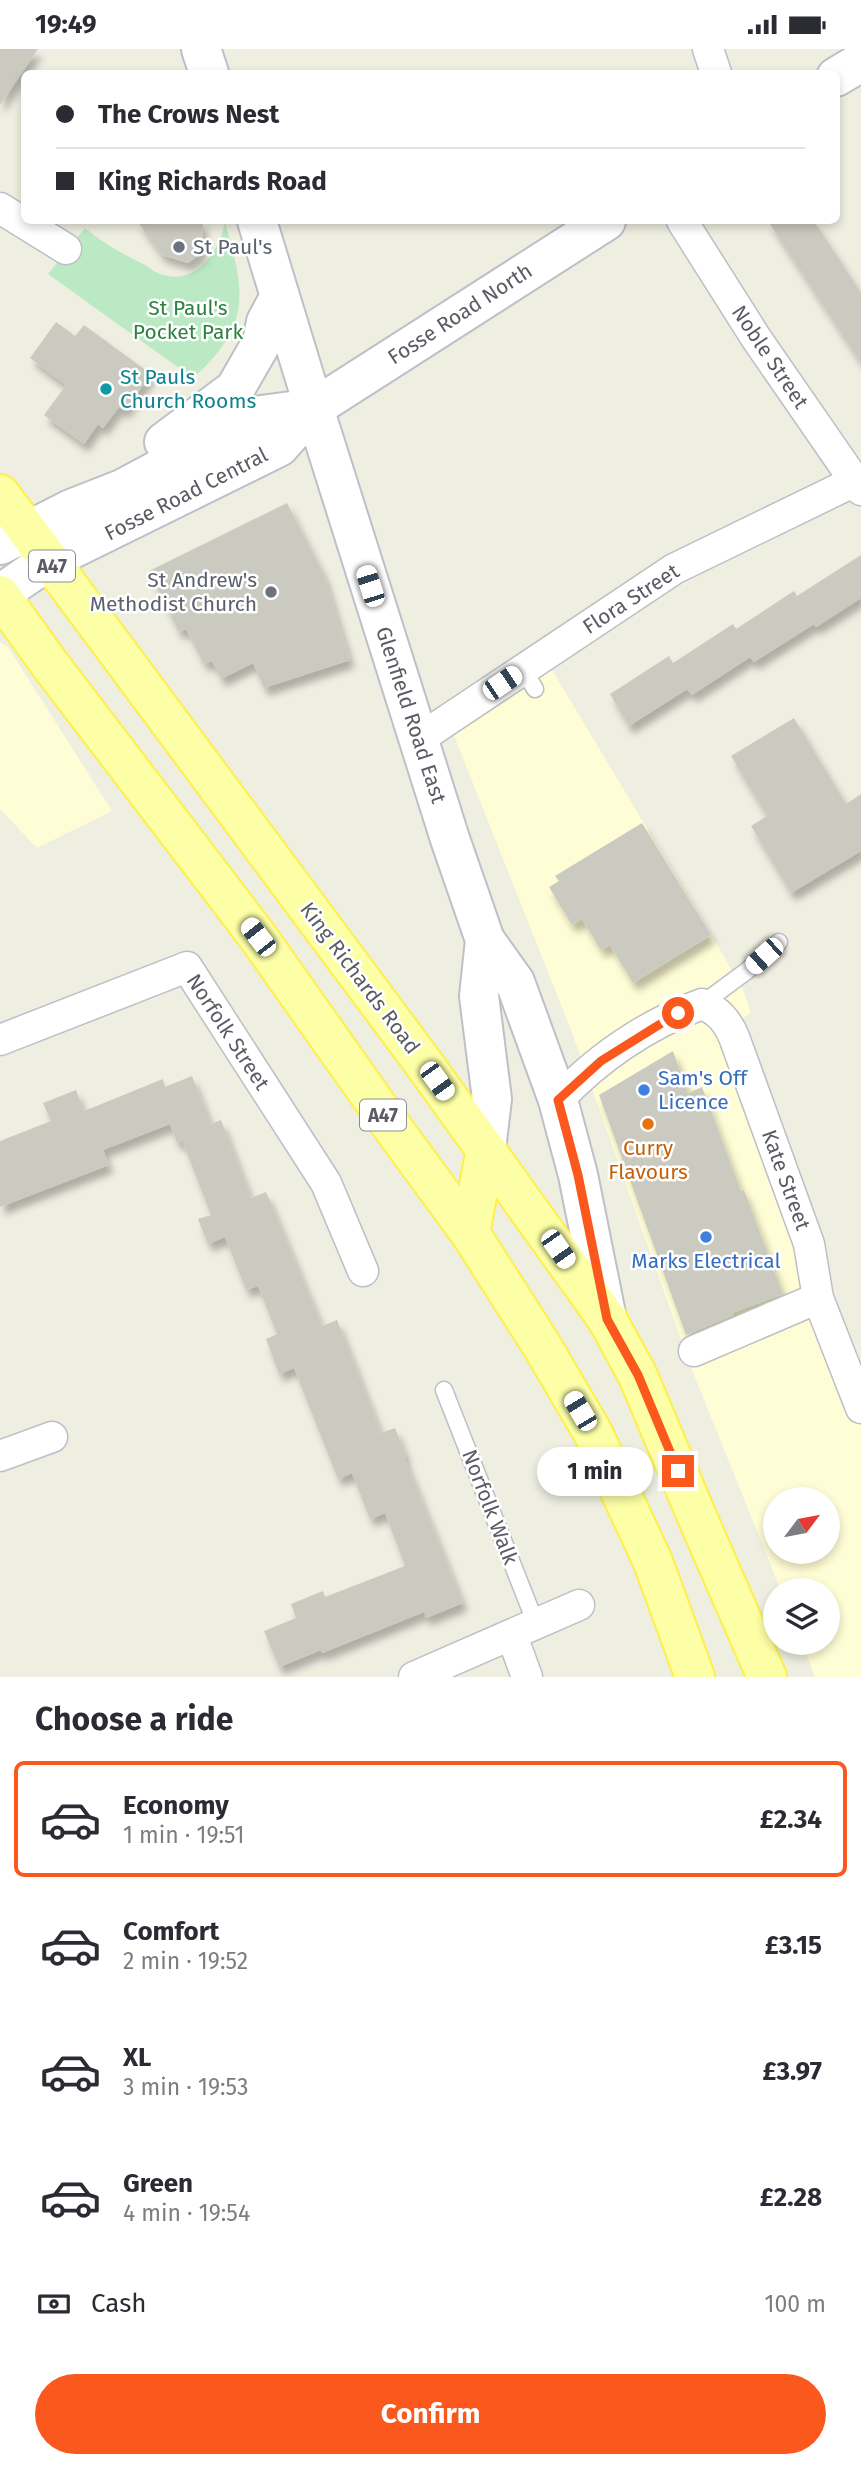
<!DOCTYPE html>
<meta charset="utf-8">
<style>
body{margin:0;font-family:"Fira Sans",sans-serif;background:#f2f2f3;color:#2b2b33;height:100vh;display:flex;flex-direction:column;font-size:26px;white-space:nowrap}
*{box-sizing:border-box;margin:0}
p{font-size:23px;color:#7c7c81}
.icon{flex:none;width:38px;height:38px;fill:none;stroke:currentColor;stroke-width:2;stroke-linecap:round;stroke-linejoin:round}
.map{position:relative;height:1628px;overflow:hidden}
.details{display:flex;flex-direction:column;background:#fff;flex:1}
.details>*{flex:none}
.guide{position:absolute;left:21px;top:21px;width:819px;height:154px;border-radius:10px;box-shadow:0 4px 10px #0003;display:grid;align-content:center;height:154px;padding:0 35px;background:#fff}
.needle{width:46px;rotate:58deg}
.controls{position:absolute;left:763px;top:1438px;display:grid;gap:14px}
.controls a{display:grid;place-items:center;width:77px;height:77px;border-radius:50%;background:#fff;box-shadow:0 4px 10px #0003;font-size:35px}
.end{position:absolute;width:32px;height:32px;margin:-16px;border:9px solid #fa581c;background:#fff;box-shadow:0 0 0 4px #fff}
.from{border-radius:50%}
.bubble{position:absolute;height:49px;border-radius:24px;background:#fff;box-shadow:0 4px 10px #0003;font-size:23px;font-weight:700;line-height:49px;text-align:center}
.car{position:absolute;width:21px;height:42px;margin:-21px -10px;border-radius:9px;box-shadow:0 0 5px 2px #0007;background:linear-gradient(#fff 24%,#345 0 40%,#fff 0 76%,#345 0 86%,#fff 0)}
.guide b{display:flex;align-items:center;gap:24px;height:66px;font-size:26px}
.guide b+b{border-top:2px solid #e1e1e2}
.guide i{width:18px;height:18px;background:#2b2b33}
ul{padding:0;list-style:none}
li{display:flex;align-items:center;gap:21px;height:116px;margin:0 14px 10px;padding:0 21px;border:4px solid transparent;border-radius:10px}
li div{flex:1}
li b{display:block;font-size:26px}
li em{font-style:normal;font-weight:700}
li.selected{border-color:#fa581c}
li>.icon{width:63px;height:63px;stroke-width:1.5}
h2{padding:0 35px;font-size:32px;line-height:84px}
.pay{display:flex;align-items:center;gap:18px;height:77px;padding:0 35px;font-size:26px}
.pay p{margin-inline-start:auto}
.button{display:flex;gap:14px;margin-top:auto;padding:14px 35px}
.button a{flex:1;height:80px;border-radius:42px;background:#fa581c;color:#fff;font-size:28px;font-weight:700;line-height:80px;text-align:center}
.status{display:flex;justify-content:space-between;align-items:center;height:49px;padding:0 35px;background:#fff;direction:ltr}
.status svg{height:19px;fill:currentColor}
.map>svg:first-child{display:block}
.commercial{fill:#fffdd5;fill-rule:evenodd}
.green{fill:#bbe9c4}
.building{fill:#cbcac0;filter:url(#shadow)}
.lines{fill:none;stroke-linecap:round;stroke-linejoin:round}
.lane-casing{stroke:#bebfc6;stroke-width:19}
.street-casing{stroke:#bebfc6;stroke-width:33}
.secondary-casing{stroke:#bec0c8;stroke-width:42}
.primary-casing{stroke:#ffef49;stroke-width:42}
.lane{stroke:#fff;stroke-width:16}
.street{stroke:#fff;stroke-width:30}
.secondary{stroke:#fff;stroke-width:38}
.primary{stroke:#fcffa5;stroke-width:38}
.route{stroke:#fa581c;stroke-width:9}
.worship-dot{fill:#6b7280;stroke:#fff;stroke-width:2.5}
.culture-dot{fill:#0f9aa8;stroke:#fff;stroke-width:2.5}
.shop-dot{fill:#3f7fe0;stroke:#fff;stroke-width:2.5}
.food-dot{fill:#e8710a;stroke:#fff;stroke-width:2.5}
.labels{text-anchor:middle;stroke-width:5;stroke-linejoin:round;paint-order:stroke}
.shield{fill:#fff;stroke:#8c8d92;stroke-width:2}
.shield-label{font-size:19px;font-weight:bold;fill:#5a5c64}
.worship-label{font-size:21px;fill:#5b616d;stroke:#fff;text-anchor:start}
.park-label{font-size:21px;fill:#2b8240;stroke:#fff}
.street-label{font-size:21px;fill:#5a5c64;stroke:#fff}
.culture-label{font-size:21px;fill:#0d838f;stroke:#fff;text-anchor:start}
.shop-label{font-size:21px;fill:#366cbe;stroke:#fff;text-anchor:start}
.food-label{font-size:21px;fill:#c56008;stroke:#fff}
</style>
<div class="status"><b>19:49</b><svg viewBox="0 0 49 12"><path d="M0 12V9h3v3zM5 12V6h3v6zM10 12V3h3v9zM15 12V0h3v12zM26 1h20v11H26zM47 4h2v5h-2z"/></svg></div>
<div class="map">
<svg width="861" height="1628" viewBox="0 0 861 1628">
<defs>
<filter id="shadow"><feDropShadow dx="4.5" dy="8" stdDeviation="3.5" flood-color="#0004"/></filter>
</defs>
<rect width="100%" height="100%" fill="#eeeee1"/>
<!-- commercial -->
<path class="commercial" d="M 0,593 L 8,598 L 112,762 L 37,799 L 0,760 Z
M 552,621 L 741,936 L 751,963 L 731,980 L 861,1361 L 861,1628 L 815,1628 L 802,1594 L 828,1594 L 828,1542 L 781,1542 L 690,1316 L 571,981 L 453,684 ZM 775,1451 L 828,1451 L 828,1503 L 775,1503 Z"/>
<!-- green -->
<path class="green" d="M 225,173 C 245,244 252,276 193,329 L 48,225 L 85,179 C 104,195 123,205 145,216 C 151,220 157,225 164,226 C 197,236 220,201 225,173 Z"/>
<!-- building -->
<path class="building" d="M 0,0 L 38,0 L 0,56 Z
M 137,172 L 203,172 L 202,204 L 188,214 L 162,206 Z
M 768,172 L 814,172 L 861,244 L 861,314 Z
M 56,273 L 75,287 L 84,276 L 151,325 L 125,362 L 119,358 L 103,379 L 98,375 L 84,395 L 44,366 L 66,336 L 30,309 Z
M 287,454 L 324,526 L 350,611 L 264,639 L 253,614 L 221,630 L 212,612 L 204,615 L 186,580 L 179,583 L 149,522 Z
M 861,506 L 861,549 L 816,578 L 814,575 L 754,613 L 750,608 L 692,646 L 687,640 L 629,677 L 610,645 L 669,607 L 673,614 L 733,575 L 736,580 L 794,542 L 797,547 Z
M 794,669 L 846,755 L 861,745 L 861,802 L 791,844 L 751,777 L 767,767 L 731,707 Z
M 642,774 L 711,886 L 633,934 L 610,896 L 601,901 L 582,870 L 572,876 L 549,838 L 559,832 L 555,827 Z
M 673,1002 L 688,1044 L 702,1038 L 741,1142 L 744,1141 L 783,1245 L 732,1264 L 733,1266 L 686,1286 L 599,1046 Z
M 192,1027 L 211,1075 L 221,1071 L 251,1149 L 266,1143 L 322,1277 L 337,1271 L 381,1384 L 395,1379 L 406,1407 L 404,1408 L 463,1554 L 426,1569 L 424,1563 L 322,1604 L 321,1601 L 279,1618 L 264,1582 L 296,1569 L 291,1555 L 323,1542 L 325,1548 L 405,1517 L 385,1464 L 370,1470 L 352,1424 L 338,1430 L 294,1319 L 279,1325 L 266,1290 L 277,1285 L 258,1237 L 246,1241 L 225,1188 L 208,1195 L 198,1170 L 211,1166 L 182,1091 L 177,1094 L 170,1075 L 103,1101 L 109,1116 L 0,1158 L 0,1092 L 51,1072 L 43,1054 L 76,1041 L 84,1062 L 163,1030 L 165,1038 Z"/>
<g class="lines">
<!-- lane casing -->
<g class="lane-casing">
<path id="lane" d="M 523,620 L 535,640
M 702,955 L 748,921 L 779,893
M 444,1341 L 536,1575"/>
</g>
<!-- street casing -->
<g class="street-casing">
<path id="street" d="M 708,0 L 716,24
M 0,159 L 66,200
M 682,172 L 756,289 L 861,441
M 419,690 L 674,520 L 855,432
M 0,991 L 187,918 L 326,1134 L 363,1222
M 558,1051 C 598,1009 648,975 702,955 C 719,962 727,972 734,988 L 809,1195 L 818,1249 L 861,1359
M 694,1302 L 818,1249
M 0,1407 L 52,1388
M 512,1587 L 527,1628
M 414,1628 L 579,1556"/>
</g>
<!-- secondary casing -->
<g class="secondary-casing">
<path id="secondary" d="M 201,0 L 209,24
M 836,28 L 861,13
M 257,172 L 314,359 L 450,790 L 485,891 L 515,933 L 558,1051 L 578,1126 L 607,1270
M 164,393 L 235,340 L 262,293 L 266,273 L 280,247
M 0,496 L 71,460 L 122,440 L 261,366 L 314,359
M 0,545 L 48,512 L 279,398 L 314,359 L 606,172
M 485,891 L 479,947 L 492,1050 L 486,1100"/>
</g>
<!-- primary casing -->
<g class="primary-casing">
<path id="primary" d="M 0,445 L 427,1019 L 607,1270 L 638,1327 L 698,1470 L 767,1628
M 0,546 L 48,613 L 258,888 L 395,1082 L 470,1184 L 542,1297 L 593,1384 L 653,1513 L 695,1628
M 470,1184 L 486,1100"/>
</g>
<!-- lane -->
<use href="#lane" class="lane"/>
<!-- street -->
<use href="#street" class="street"/>
<!-- secondary -->
<use href="#secondary" class="secondary"/>
<!-- primary -->
<use href="#primary" class="primary"/>
</g>
<g class="lines">
<!-- route -->
<path class="route" d="M 678,1422 L 638,1326 L 607,1270 L 578,1126 L 558,1051 L 601,1012 L 678,964"/>
</g>
<!-- markers -->
<g class="worship-dot">
<circle cx="179" cy="198" r="7"/>
<circle cx="271" cy="543" r="7"/>
</g>
<circle class="culture-dot" cx="106" cy="340" r="7"/>
<g class="shop-dot">
<circle cx="644" cy="1041" r="7"/>
<circle cx="706" cy="1188" r="7"/>
</g>
<circle class="food-dot" cx="648" cy="1075" r="7"/>
<g class="labels">
<!-- shield labels -->
<g class="shield">
<rect x="29" y="501.5" width="46" height="31" rx="5"/>
<rect x="360" y="1050.5" width="46" height="31" rx="5"/>
</g>
<g class="shield-label">
<text x="52" y="524">A47</text>
<text x="383" y="1073">A47</text>
</g>
<!-- worship labels -->
<g class="worship-label">
<text x="193" y="205">St Paul's</text>
<text x="257" y="538" text-anchor="end">St Andrew's<tspan x="257" dy="24">Methodist Church</tspan></text>
</g>
<!-- park labels -->
<g class="park-label">
<text x="188" y="266">St Paul's<tspan x="188" dy="24">Pocket Park</tspan></text>
</g>
<!-- street labels -->
<g class="street-label">
<text transform="translate(460 265) rotate(-33)" y="7">Fosse Road North</text>
<text transform="translate(770 308) rotate(56)" y="7">Noble Street</text>
<text transform="translate(186 445) rotate(-27)" y="7">Fosse Road Central</text>
<text transform="translate(631 550) rotate(-33)" y="7">Flora Street</text>
<text transform="translate(411 666) rotate(72)" y="7">Glenfield Road East</text>
<text transform="translate(360 929) rotate(53)" y="7">King Richards Road</text>
<text transform="translate(228 983) rotate(57)" y="7">Norfolk Street</text>
<text transform="translate(786 1131) rotate(70)" y="7">Kate Street</text>
<text transform="translate(490 1458) rotate(69)" y="7">Norfolk Walk</text>
</g>
<!-- culture labels -->
<g class="culture-label">
<text x="120" y="335">St Pauls<tspan x="120" dy="24">Church Rooms</tspan></text>
</g>
<!-- shop labels -->
<g class="shop-label">
<text x="658" y="1036">Sam's Off<tspan x="658" dy="24">Licence</tspan></text>
<text x="706" y="1219" text-anchor="middle">Marks Electrical</text>
</g>
<!-- food labels -->
<g class="food-label">
<text x="648" y="1106">Curry<tspan x="648" dy="24">Flavours</tspan></text>
</g>
</g>
</svg>
<div class="controls">
<a><svg class="needle" viewBox="-14 -14 28 28"><path d="M0-13l5 13h-10z" fill="#e53935"/><path d="M0 13l5-13h-10z" fill="#7c7c81"/></svg></a>
<a><svg class="icon" aria-label="layers" viewBox="0 0 24 24"><path d="M12 4l9 5-9 5-9-5zM3 14l9 5 9-5"/></svg></a>
</div>
<i class="end from" style="left:678px;top:964px"></i>
<i class="end" style="left:678px;top:1422px"></i>
<div class="bubble" style="left:537px;top:1398px;width:116px">1 min</div>
<i class="car" style="left:370px;top:537px;rotate:342deg"></i>
<i class="car" style="left:502px;top:634px;rotate:56deg"></i>
<i class="car" style="left:258px;top:888px;rotate:322deg"></i>
<i class="car" style="left:764px;top:907px;rotate:228deg"></i>
<i class="car" style="left:437px;top:1032px;rotate:144deg"></i>
<i class="car" style="left:558px;top:1200px;rotate:145deg"></i>
<i class="car" style="left:580px;top:1362px;rotate:329deg"></i>
<div class="guide">
<b><i class="from"></i>The Crows Nest</b>
<b><i></i>King Richards Road</b>
</div>
</div>
<section class="details">
<h2>Choose a ride</h2>
<ul>
<li class="selected"><svg class="icon" aria-label="car" viewBox="0 0 24 24"><path d="M5 17H2v-5l4-1 3-4h7l3 4 3 1v5h-3M9 17h6M6 11h13"/><circle cx="7" cy="17" r="2"/><circle cx="17" cy="17" r="2"/></svg><div><b>Economy</b><p>1 min · 19:51</p></div><em>£2.34</em></li>
<li><svg class="icon" aria-label="car" viewBox="0 0 24 24"><path d="M5 17H2v-5l4-1 3-4h7l3 4 3 1v5h-3M9 17h6M6 11h13"/><circle cx="7" cy="17" r="2"/><circle cx="17" cy="17" r="2"/></svg><div><b>Comfort</b><p>2 min · 19:52</p></div><em>£3.15</em></li>
<li><svg class="icon" aria-label="car" viewBox="0 0 24 24"><path d="M5 17H2v-5l4-1 3-4h7l3 4 3 1v5h-3M9 17h6M6 11h13"/><circle cx="7" cy="17" r="2"/><circle cx="17" cy="17" r="2"/></svg><div><b>XL</b><p>3 min · 19:53</p></div><em>£3.97</em></li>
<li><svg class="icon" aria-label="car" viewBox="0 0 24 24"><path d="M5 17H2v-5l4-1 3-4h7l3 4 3 1v5h-3M9 17h6M6 11h13"/><circle cx="7" cy="17" r="2"/><circle cx="17" cy="17" r="2"/></svg><div><b>Green</b><p>4 min · 19:54</p></div><em>£2.28</em></li>
</ul>
<div class="pay"><svg class="icon" aria-label="cash" viewBox="0 0 24 24"><path d="M3 7h18v10H3z"/><circle cx="12" cy="12" r="2"/></svg>Cash<p>100 m</p></div>
<div class="button"><a>Confirm</a></div>
</section>
